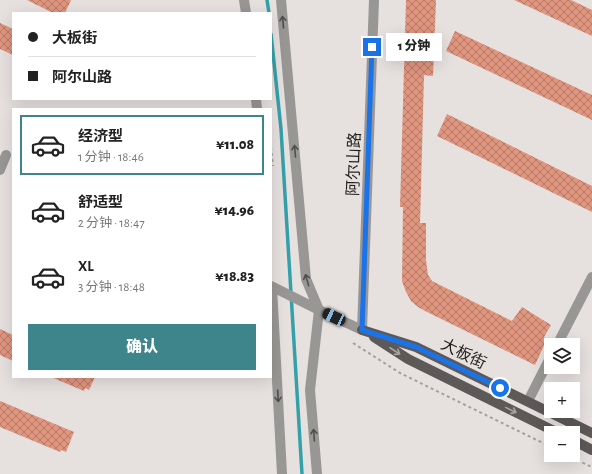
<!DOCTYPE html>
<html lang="zh">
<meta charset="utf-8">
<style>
body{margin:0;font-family:"Alegreya Sans","Noto Sans SC",sans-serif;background:#f2f2f2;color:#222;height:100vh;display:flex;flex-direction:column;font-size:15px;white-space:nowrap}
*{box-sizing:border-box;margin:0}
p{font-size:13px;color:#767676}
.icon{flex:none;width:22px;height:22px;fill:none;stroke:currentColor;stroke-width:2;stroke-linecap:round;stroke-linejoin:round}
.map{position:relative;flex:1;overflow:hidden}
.panel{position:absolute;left:12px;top:108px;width:260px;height:270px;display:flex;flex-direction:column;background:#fff;border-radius:0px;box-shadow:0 4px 16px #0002}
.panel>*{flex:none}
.top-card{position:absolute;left:12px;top:12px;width:260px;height:88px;border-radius:0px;box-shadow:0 4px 16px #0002;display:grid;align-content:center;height:88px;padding:0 16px;background:#fff}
.buttons{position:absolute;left:544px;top:338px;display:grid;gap:8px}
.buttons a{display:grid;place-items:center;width:36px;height:36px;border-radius:0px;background:#fff;box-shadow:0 4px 16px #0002;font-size:20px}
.end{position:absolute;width:18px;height:18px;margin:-9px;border:5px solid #1a73e8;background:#fff;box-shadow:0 0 0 2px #fff}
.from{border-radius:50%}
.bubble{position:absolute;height:28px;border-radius:0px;background:#fff;box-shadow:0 4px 16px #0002;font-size:13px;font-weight:800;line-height:28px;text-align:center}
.car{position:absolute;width:12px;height:24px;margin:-12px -6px;border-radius:5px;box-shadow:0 0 3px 1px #0007;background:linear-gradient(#222 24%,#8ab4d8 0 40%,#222 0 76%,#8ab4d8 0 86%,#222 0)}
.top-card b{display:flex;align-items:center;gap:14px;height:38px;font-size:15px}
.top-card b+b{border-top:1px solid #e0e0e0}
.top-card i{width:10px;height:10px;background:#222}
ul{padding:7px 0 0;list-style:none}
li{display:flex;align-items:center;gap:12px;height:60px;margin:0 8px 6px;padding:0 8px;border:2px solid transparent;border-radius:0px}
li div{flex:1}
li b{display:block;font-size:15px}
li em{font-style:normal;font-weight:800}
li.current{border-color:#3d858b}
li>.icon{width:36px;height:36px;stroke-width:1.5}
.cta{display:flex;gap:8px;margin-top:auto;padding:8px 16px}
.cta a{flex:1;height:46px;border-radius:0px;background:#3d858b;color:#fff;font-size:16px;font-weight:800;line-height:46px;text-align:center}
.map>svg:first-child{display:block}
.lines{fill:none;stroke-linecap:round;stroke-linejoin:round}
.stream{stroke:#34a1aa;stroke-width:3.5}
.building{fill:url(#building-cross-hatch)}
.path{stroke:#a5a09f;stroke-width:2;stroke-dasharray:3 3;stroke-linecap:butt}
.minor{stroke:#999796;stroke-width:10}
.major{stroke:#5d5958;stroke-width:10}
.oneway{stroke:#514f4e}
.oneway2{stroke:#a8a3a2}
.route{stroke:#1a73e8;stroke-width:5}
.labels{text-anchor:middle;stroke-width:4;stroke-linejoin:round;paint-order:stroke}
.street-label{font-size:16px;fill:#211f1e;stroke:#e6e0df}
</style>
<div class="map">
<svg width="592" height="474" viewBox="0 0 592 474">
<defs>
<pattern id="building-cross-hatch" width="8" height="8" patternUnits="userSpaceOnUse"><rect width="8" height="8" fill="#e0957f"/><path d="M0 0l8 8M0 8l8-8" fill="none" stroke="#b57967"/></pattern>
</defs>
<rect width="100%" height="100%" fill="#e6e0df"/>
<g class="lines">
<!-- stream -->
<path class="stream" d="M 267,0 L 269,13
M 271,34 L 281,129 L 302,474"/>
</g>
<!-- building -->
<path class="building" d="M 27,0 L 71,0 L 65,13 L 53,13 Z
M 406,0 L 436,0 L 433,76 L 424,75 L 420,223 L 426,223 L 426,260 L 428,275 L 432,281 L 512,321 L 522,307 L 551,325 L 544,337 L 547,339 L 535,365 L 425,311 L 418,307 L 411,301 L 406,292 L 402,281 L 403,207 L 400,207 Z
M 514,0 L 571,0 L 592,10 L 592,36 Z
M 0,23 L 13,29 L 13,55 L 0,49 Z
M 455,31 L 592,95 L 592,120 L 446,51 Z
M 447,114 L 592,186 L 592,212 L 437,136 Z
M 0,329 L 13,335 L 13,361 L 0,355 Z
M 51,377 L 95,377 L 89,390 L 85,388 L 84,391 Z
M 0,401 L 74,432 L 66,452 L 61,450 L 60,452 L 0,427 Z"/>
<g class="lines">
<!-- path -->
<path class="path" d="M 271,147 L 273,166
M 353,343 L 400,373 L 551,447
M 566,455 L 592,467"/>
<!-- minor -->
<path class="minor" d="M 244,0 L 246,13
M 281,0 L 306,279 L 319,310 L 310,390 L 317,474
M 256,99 L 257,109
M 0,170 L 6,155
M 271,286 L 319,310 L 362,330 L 374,0
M 272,287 L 282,474
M 557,345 L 592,277
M 528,401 L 551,356"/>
<!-- major -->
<path class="major" d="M 362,330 L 416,347 L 592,433
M 374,337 L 408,359 L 558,433
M 573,440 L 592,450"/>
</g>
<!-- one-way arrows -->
<defs><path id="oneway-shaft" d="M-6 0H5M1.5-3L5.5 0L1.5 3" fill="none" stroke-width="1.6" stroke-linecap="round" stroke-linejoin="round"/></defs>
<g class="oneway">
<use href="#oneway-shaft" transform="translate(283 22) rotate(-95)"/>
<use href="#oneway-shaft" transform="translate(295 151) rotate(-95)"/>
<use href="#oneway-shaft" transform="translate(307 280) rotate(-106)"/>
<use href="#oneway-shaft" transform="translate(278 396) rotate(87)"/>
<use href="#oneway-shaft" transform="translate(314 435) rotate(-94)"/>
</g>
<g class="oneway2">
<use href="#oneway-shaft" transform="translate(395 351) rotate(33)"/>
<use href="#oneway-shaft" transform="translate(511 410) rotate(26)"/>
</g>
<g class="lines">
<!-- route -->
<path class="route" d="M 372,47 L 362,330 L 416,347 L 500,388"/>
</g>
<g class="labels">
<!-- street labels -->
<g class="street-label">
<text transform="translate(353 164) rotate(-88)" y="6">阿尔山路</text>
<text transform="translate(464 353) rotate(26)" y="6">大板街</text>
</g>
</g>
</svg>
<div class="buttons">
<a><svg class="icon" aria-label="layers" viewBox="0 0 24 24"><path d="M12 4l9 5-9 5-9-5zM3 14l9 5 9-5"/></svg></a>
<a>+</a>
<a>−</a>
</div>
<i class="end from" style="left:500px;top:388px"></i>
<i class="end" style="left:372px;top:47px"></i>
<div class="bubble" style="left:386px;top:33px;width:56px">1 分钟</div>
<i class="car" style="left:334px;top:317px;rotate:295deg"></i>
<div class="top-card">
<b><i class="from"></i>大板街</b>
<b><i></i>阿尔山路</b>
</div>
<section class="panel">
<ul>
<li class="current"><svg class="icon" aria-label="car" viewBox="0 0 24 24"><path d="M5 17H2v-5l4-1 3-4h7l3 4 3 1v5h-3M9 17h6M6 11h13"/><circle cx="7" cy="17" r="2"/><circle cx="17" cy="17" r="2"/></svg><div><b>经济型</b><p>1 分钟 · 18:46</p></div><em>¥11.08</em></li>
<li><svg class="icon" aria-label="car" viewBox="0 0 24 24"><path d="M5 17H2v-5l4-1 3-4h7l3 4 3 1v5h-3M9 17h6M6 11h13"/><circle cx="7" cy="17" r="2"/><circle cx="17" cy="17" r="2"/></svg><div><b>舒适型</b><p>2 分钟 · 18:47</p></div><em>¥14.96</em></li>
<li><svg class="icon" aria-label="car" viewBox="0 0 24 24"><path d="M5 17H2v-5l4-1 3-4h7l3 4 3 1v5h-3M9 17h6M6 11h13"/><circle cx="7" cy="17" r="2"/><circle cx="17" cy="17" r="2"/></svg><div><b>XL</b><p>3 分钟 · 18:48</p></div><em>¥18.83</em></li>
</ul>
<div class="cta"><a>确认</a></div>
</section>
</div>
